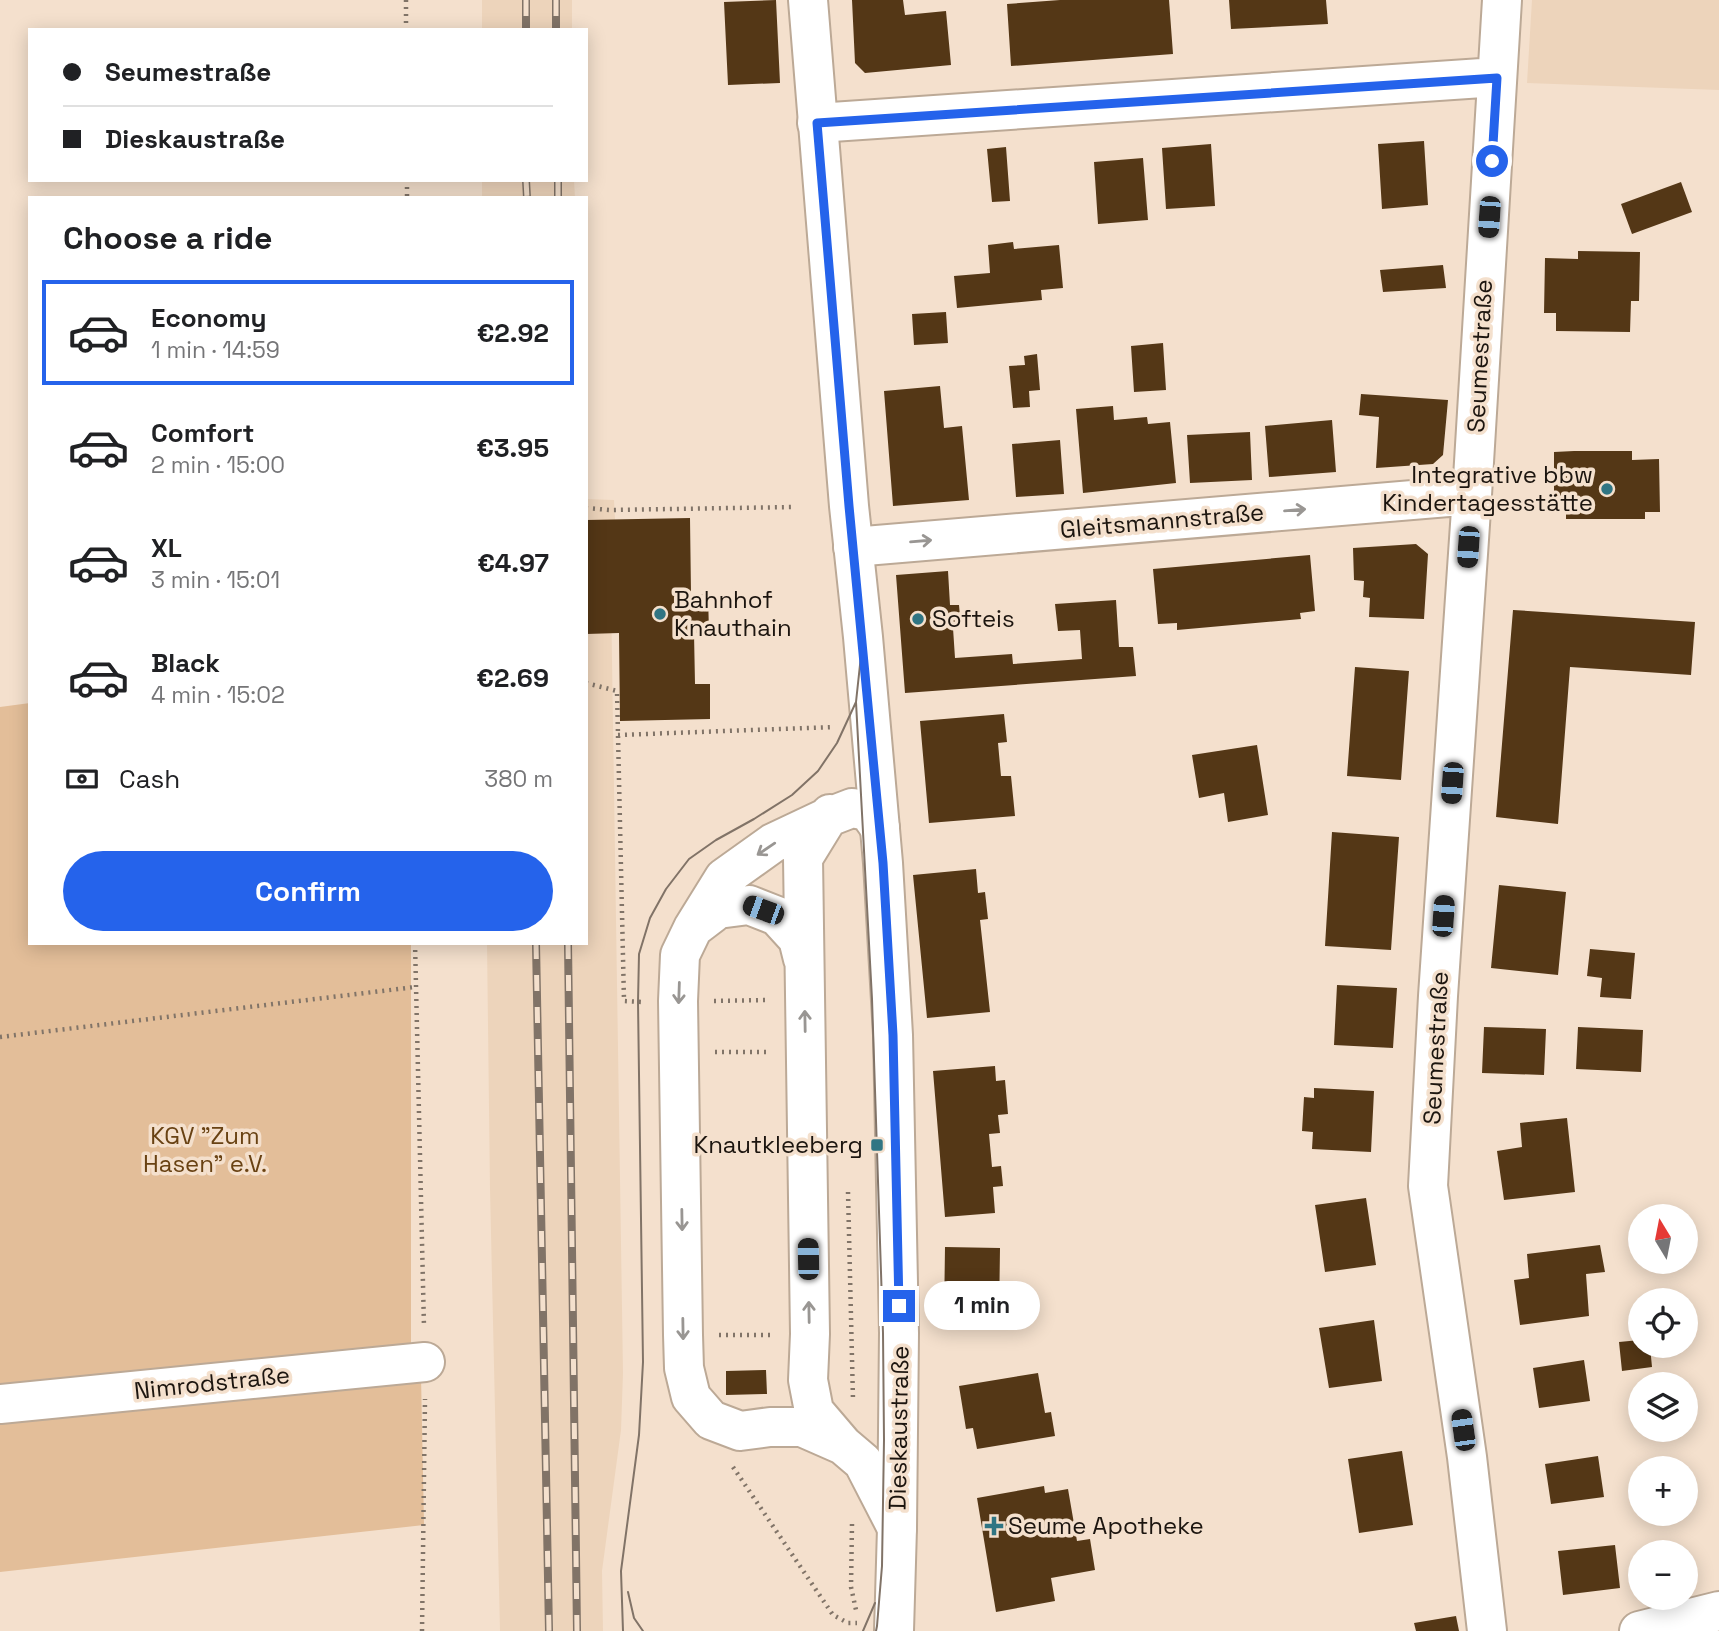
<!DOCTYPE html>
<meta charset="utf-8">
<style>
body{margin:0;font-family:"Space Grotesk",sans-serif;background:#f2f2f2;color:#202124;height:100vh;display:flex;flex-direction:column;font-size:26px;white-space:nowrap}
*{box-sizing:border-box;margin:0}
p{font-size:23px;color:#757577}
.icon{flex:none;width:38px;height:38px;fill:none;stroke:currentColor;stroke-width:2;stroke-linecap:round;stroke-linejoin:round}
.map{position:relative;flex:1;overflow:hidden}
.side{position:absolute;left:28px;top:196px;width:560px;height:749px;display:flex;flex-direction:column;background:#fff;border-radius:0px;box-shadow:0 4px 18px #0003}
.side>*{flex:none}
.banner{position:absolute;left:28px;top:28px;width:560px;height:154px;border-radius:0px;box-shadow:0 4px 18px #0003;display:grid;align-content:center;height:154px;padding:0 35px;background:#fff}
.needle{width:46px;rotate:350deg}
.controls{position:absolute;left:1628px;top:1204px;display:grid;gap:14px}
.controls a{display:grid;place-items:center;width:70px;height:70px;border-radius:50%;background:#fff;box-shadow:0 4px 18px #0003;font-size:35px}
.end{position:absolute;width:32px;height:32px;margin:-16px;border:9px solid #2563eb;background:#fff;box-shadow:0 0 0 4px #fff}
.from{border-radius:50%}
.bubble{position:absolute;height:49px;border-radius:24px;background:#fff;box-shadow:0 4px 18px #0003;font-size:23px;font-weight:600;line-height:49px;text-align:center}
.car{position:absolute;width:21px;height:42px;margin:-21px -10px;border-radius:9px;box-shadow:0 0 5px 2px #0007;background:linear-gradient(#222 24%,#8ab4d8 0 40%,#222 0 76%,#8ab4d8 0 86%,#222 0)}
.banner b{display:flex;align-items:center;gap:24px;height:66px;font-size:26px}
.banner b+b{border-top:2px solid #e0e0e0}
.banner i{width:18px;height:18px;background:#202124}
ul{padding:0;list-style:none}
li{display:flex;align-items:center;gap:21px;height:105px;margin:0 14px 10px;padding:0 21px;border:4px solid transparent;border-radius:0px}
li div{flex:1}
li b{display:block;font-size:26px}
li em{font-style:normal;font-weight:600}
li.on{border-color:#2563eb}
li>.icon{width:63px;height:63px;stroke-width:1.5}
h2{padding:0 35px;font-size:32px;line-height:84px}
.pay{display:flex;align-items:center;gap:18px;height:77px;padding:0 35px;font-size:26px}
.pay p{margin-inline-start:auto}
.action{display:flex;gap:14px;margin-top:auto;padding:14px 35px}
.action a{flex:1;height:80px;border-radius:42px;background:#2563eb;color:#fff;font-size:28px;font-weight:600;line-height:80px;text-align:center}
.map>svg:first-child{display:block}
.built{fill:#edd4bb}
.green{fill:#e3be99}
.building{fill:#543716}
.lines{fill:none;stroke-linecap:round;stroke-linejoin:round}
.minor-casing{stroke:#bca996;stroke-width:42}
.major-casing{stroke:#bca996;stroke-width:42}
.path{stroke:#817468;stroke-width:4.5;stroke-dasharray:2 5;stroke-linecap:butt}
.minor{stroke:#fff;stroke-width:38}
.major{stroke:#fff;stroke-width:38}
.tram{stroke:#817367;stroke-width:2}
.rail-casing{stroke:#817367;stroke-width:8}
.rail{stroke:#f4e0cd;stroke-width:5;stroke-dasharray:16;stroke-linecap:butt}
.oneway{stroke:#999693}
.route{stroke:#2563eb;stroke-width:9}
.poi-dot{fill:#307583;stroke:#f4e0cd;stroke-width:2.5}
.labels{text-anchor:middle;stroke-width:7;stroke-linejoin:round;paint-order:stroke}
.street-label{font-size:24px;fill:#1c150f;stroke:#f4e0cd}
.poi-label{font-size:24px;fill:#1c150f;stroke:#f4e0cd;text-anchor:start}
.park-label{font-size:24px;fill:#694213;stroke:#f4e0cd}
</style>
<div class="map">
<svg width="1719" height="1631" viewBox="0 0 1719 1631">
<rect width="100%" height="100%" fill="#f4e0cd"/>
<!-- built -->
<path class="built" d="M 482,0 L 572,0 L 572,30 L 482,30 Z
M 1532,0 L 1719,0 L 1719,90 L 1527,83 Z
M 482,180 L 574,180 L 575,198 L 482,198 Z
M 586,499 L 614,500 L 615,519 L 611,595 L 623,1373 L 621,1430 L 602,1571 L 603,1631 L 500,1631 L 490,1189 L 487,943 L 586,943 Z"/>
<!-- green -->
<path class="green" d="M 30,703 L 30,943 L 411,943 L 411,1347 L 0,1387 L 0,707 Z
M 421,1376 L 424,1525 L 0,1572 L 0,1420 Z"/>
<!-- building -->
<path class="building" d="M 776,0 L 780,83 L 728,85 L 724,2 Z
M 852,0 L 903,0 L 905,15 L 946,11 L 951,65 L 865,73 L 855,63 Z
M 1060,0 L 1169,0 L 1173,54 L 1011,66 L 1007,4 Z
M 1229,0 L 1326,0 L 1328,24 L 1231,29 Z
M 1424,141 L 1428,205 L 1382,209 L 1378,144 Z
M 1211,144 L 1215,206 L 1166,209 L 1162,148 Z
M 1006,147 L 1010,201 L 992,202 L 987,149 Z
M 1143,158 L 1148,220 L 1098,224 L 1094,162 Z
M 1681,182 L 1692,212 L 1632,234 L 1621,204 Z
M 1013,242 L 1014,249 L 1059,245 L 1063,288 L 1041,290 L 1042,300 L 957,308 L 954,276 L 990,273 L 988,245 Z
M 1578,251 L 1640,252 L 1639,301 L 1631,301 L 1630,332 L 1556,331 L 1556,313 L 1544,313 L 1545,258 L 1578,259 Z
M 1443,265 L 1446,288 L 1383,292 L 1380,270 Z
M 946,312 L 948,343 L 914,345 L 912,314 Z
M 1163,343 L 1166,390 L 1134,392 L 1131,346 Z
M 1037,354 L 1040,390 L 1029,391 L 1030,407 L 1013,408 L 1009,366 L 1025,365 L 1024,356 Z
M 940,386 L 944,428 L 962,426 L 969,500 L 893,506 L 884,391 Z
M 1361,394 L 1448,400 L 1443,455 L 1433,464 L 1376,468 L 1379,417 L 1359,415 Z
M 1113,406 L 1114,420 L 1147,417 L 1148,424 L 1170,422 L 1176,483 L 1083,493 L 1076,409 Z
M 1332,420 L 1336,472 L 1269,477 L 1265,426 Z
M 1250,432 L 1252,480 L 1190,483 L 1187,435 Z
M 1060,440 L 1064,494 L 1016,497 L 1012,444 Z
M 1574,451 L 1632,451 L 1632,460 L 1659,459 L 1660,512 L 1645,512 L 1645,519 L 1566,519 L 1566,496 L 1554,496 L 1554,452 Z
M 690,518 L 691,594 L 708,594 L 709,633 L 694,633 L 695,684 L 710,684 L 710,719 L 620,721 L 619,633 L 586,634 L 586,520 Z
M 1416,544 L 1428,554 L 1424,619 L 1369,617 L 1370,598 L 1363,597 L 1364,581 L 1354,580 L 1353,548 Z
M 1310,555 L 1315,611 L 1300,613 L 1301,619 L 1177,630 L 1177,623 L 1158,624 L 1153,569 Z
M 948,571 L 950,605 L 959,605 L 961,628 L 953,628 L 955,658 L 1012,654 L 1013,664 L 1082,659 L 1080,630 L 1058,631 L 1055,604 L 1116,600 L 1119,647 L 1133,647 L 1136,676 L 905,693 L 896,575 Z
M 1513,610 L 1695,622 L 1691,675 L 1570,667 L 1558,824 L 1496,817 Z
M 1355,667 L 1409,671 L 1401,780 L 1347,776 Z
M 1004,714 L 1007,742 L 998,743 L 1001,776 L 1011,776 L 1015,816 L 929,823 L 920,721 Z
M 1257,745 L 1268,815 L 1228,822 L 1224,793 L 1199,798 L 1192,755 Z
M 1332,832 L 1399,837 L 1391,950 L 1325,946 Z
M 976,869 L 978,893 L 985,892 L 988,919 L 980,920 L 990,1012 L 927,1018 L 913,875 Z
M 1499,885 L 1566,892 L 1558,975 L 1491,968 Z
M 1590,949 L 1635,953 L 1631,999 L 1600,997 L 1602,978 L 1587,976 Z
M 1337,985 L 1397,988 L 1393,1048 L 1334,1045 Z
M 1484,1027 L 1546,1029 L 1544,1075 L 1482,1073 Z
M 1578,1027 L 1643,1030 L 1641,1072 L 1576,1069 Z
M 995,1066 L 996,1081 L 1005,1080 L 1008,1114 L 998,1115 L 1000,1133 L 989,1134 L 992,1167 L 1001,1166 L 1003,1186 L 993,1187 L 995,1213 L 945,1217 L 933,1071 Z
M 1314,1088 L 1374,1091 L 1371,1152 L 1312,1149 L 1313,1132 L 1302,1131 L 1304,1097 L 1314,1098 Z
M 1567,1118 L 1575,1192 L 1504,1200 L 1497,1151 L 1522,1147 L 1520,1123 Z
M 1366,1198 L 1376,1265 L 1325,1272 L 1315,1205 Z
M 1600,1245 L 1605,1272 L 1586,1274 L 1589,1316 L 1520,1325 L 1514,1280 L 1529,1278 L 1527,1254 Z
M 945,1247 L 1000,1248 L 999,1318 L 944,1317 Z
M 1374,1320 L 1382,1381 L 1329,1388 L 1319,1328 Z
M 1640,1340 L 1640,1346 L 1650,1346 L 1652,1367 L 1622,1371 L 1619,1342 Z
M 1584,1360 L 1590,1401 L 1539,1408 L 1533,1368 Z
M 766,1370 L 767,1394 L 726,1395 L 726,1371 Z
M 1038,1373 L 1045,1413 L 1051,1412 L 1055,1436 L 977,1449 L 973,1428 L 966,1429 L 959,1386 Z
M 1402,1451 L 1413,1525 L 1359,1533 L 1348,1459 Z
M 1598,1456 L 1604,1497 L 1551,1504 L 1545,1464 Z
M 1044,1486 L 1045,1493 L 1068,1489 L 1077,1541 L 1090,1539 L 1095,1570 L 1051,1578 L 1055,1601 L 996,1612 L 977,1498 Z
M 1615,1545 L 1620,1588 L 1563,1595 L 1558,1551 Z
M 1456,1616 L 1459,1631 L 1416,1631 L 1414,1623 Z"/>
<g class="lines">
<!-- minor casing -->
<g class="minor-casing">
<path id="minor" d="M 817,123 L 1497,77
M 853,547 L 1472,495
M 830,814 L 803,858 L 810,1334 L 808,1380 L 814,1411 L 843,1445 L 863,1462 L 897,1528
M 693,928 L 718,909 L 749,905 L 777,916 L 798,939 L 803,959
M 0,1404 L 425,1362
M 843,1445 L 802,1427 L 770,1427 L 740,1431 L 711,1420 L 691,1397 L 684,1368 L 683,1335 L 678,1001 L 680,955 L 693,928 L 724,878 L 773,843 L 826,818 L 852,808 L 868,811 L 880,828
M 1487,1631 L 1467,1457 L 1428,1186 L 1438,996 L 1472,495 L 1502,0
M 1639,1631 L 1719,1611"/>
</g>
<!-- major casing -->
<g class="major-casing">
<path id="major" d="M 808,0 L 849,506 L 863,637 L 883,863 L 893,1035 L 899,1333 L 897,1528 L 894,1631"/>
</g>
<!-- path -->
<path class="path" d="M 406,0 L 406,30
M 407,180 L 407,198
M 586,508 L 610,510 L 794,507
M 586,683 L 617,691 L 624,1001 L 642,1002
M 618,735 L 834,727
M 415,943 L 424,1327
M 714,1001 L 768,1000
M 0,1037 L 415,987
M 715,1052 L 770,1052
M 848,1192 L 853,1400
M 719,1335 L 773,1335
M 733,1467 L 833,1615 L 848,1623 L 857,1623
M 852,1524 L 851,1587 L 856,1610
M 422,1631 L 425,1399"/>
<!-- minor -->
<use href="#minor" class="minor"/>
<!-- major -->
<use href="#major" class="major"/>
<!-- tram -->
<path class="tram" d="M 863,637 L 856,702 L 872,999 L 883,1333 L 884,1440 L 882,1566 L 877,1626 L 876,1631
M 628,1592 L 634,1618 L 643,1631
M 623,1631 L 621,1571 L 639,1435 L 643,1362 L 638,1002 L 639,954 L 650,918 L 666,889 L 689,859 L 716,840 L 754,819 L 792,795 L 818,771 L 837,743 L 856,702
M 863,1631 L 875,1603"/>
<!-- rail casing -->
<g class="rail-casing">
<path id="rail" d="M 526,0 L 526,30
M 556,0 L 556,30
M 526,180 L 527,198
M 558,180 L 558,198
M 536,943 L 549,1631
M 568,943 L 577,1631"/>
</g>
<!-- rail -->
<use href="#rail" class="rail"/>
</g>
<!-- one-way arrows -->
<defs><path id="oneway-shaft" d="M-6 0H5M1.5-3L5.5 0L1.5 3" fill="none" stroke-width="1.6" stroke-linecap="round" stroke-linejoin="round" transform="scale(1.75)"/></defs>
<g class="oneway">
<use href="#oneway-shaft" transform="translate(1295 510) rotate(-5)"/>
<use href="#oneway-shaft" transform="translate(921 541) rotate(-5)"/>
<use href="#oneway-shaft" transform="translate(766 849) rotate(146)"/>
<use href="#oneway-shaft" transform="translate(679 993) rotate(92)"/>
<use href="#oneway-shaft" transform="translate(805 1021) rotate(-91)"/>
<use href="#oneway-shaft" transform="translate(682 1220) rotate(89)"/>
<use href="#oneway-shaft" transform="translate(809 1312) rotate(-91)"/>
<use href="#oneway-shaft" transform="translate(683 1329) rotate(89)"/>
</g>
<g class="lines">
<!-- route -->
<path class="route" d="M 899,1306 L 893,1035 L 883,863 L 849,506 L 817,123 L 1497,78 L 1492,161"/>
</g>
<!-- markers -->
<g class="poi-dot">
<circle cx="1607" cy="489" r="7"/>
<circle cx="660" cy="614" r="7"/>
<circle cx="918" cy="619" r="7"/>
<rect x="870" y="1138" width="14" height="14" rx="3.5"/>
<path d="M990.5 1515.5h7v7h7v7h-7v7h-7v-7h-7v-7h7z"/>
</g>
<g class="labels">
<!-- street labels -->
<g class="street-label">
<text transform="translate(1480 356) rotate(-87)" y="8">Seumestraße</text>
<text transform="translate(1162 521) rotate(-5)" y="8">Gleitsmannstraße</text>
<text transform="translate(1436 1048) rotate(-87)" y="8">Seumestraße</text>
<text transform="translate(212 1383) rotate(-6)" y="8">Nimrodstraße</text>
<text transform="translate(899 1428) rotate(-89)" y="8">Dieskaustraße</text>
</g>
<!-- poi labels -->
<g class="poi-label">
<text x="1593" y="483" text-anchor="end">Integrative bbw<tspan x="1593" dy="28">Kindertagesstätte</tspan></text>
<text x="674" y="608">Bahnhof<tspan x="674" dy="28">Knauthain</tspan></text>
<text x="932" y="627">Softeis</text>
<text x="863" y="1153" text-anchor="end">Knautkleeberg</text>
<text x="1008" y="1534">Seume Apotheke</text>
</g>
<!-- park labels -->
<g class="park-label">
<text x="205" y="1144">KGV "Zum<tspan x="205" dy="28">Hasen" e.V.</tspan></text>
</g>
</g>
</svg>
<div class="controls">
<a><svg class="needle" viewBox="-14 -14 28 28"><path d="M0-13l5 13h-10z" fill="#e53935"/><path d="M0 13l5-13h-10z" fill="#757577"/></svg></a>
<a><svg class="icon" aria-label="locate" viewBox="0 0 24 24"><circle cx="12" cy="12" r="6"/><path d="M12 2v4M12 18v4M2 12h4M18 12h4"/></svg></a>
<a><svg class="icon" aria-label="layers" viewBox="0 0 24 24"><path d="M12 4l9 5-9 5-9-5zM3 14l9 5 9-5"/></svg></a>
<a>+</a>
<a>−</a>
</div>
<i class="end from" style="left:1492px;top:161px"></i>
<i class="end" style="left:899px;top:1306px"></i>
<div class="bubble" style="left:924px;top:1281px;width:116px">1 min</div>
<i class="car" style="left:1489px;top:217px;rotate:184deg"></i>
<i class="car" style="left:1468px;top:547px;rotate:184deg"></i>
<i class="car" style="left:1452px;top:783px;rotate:184deg"></i>
<i class="car" style="left:763px;top:910px;rotate:290deg"></i>
<i class="car" style="left:1443px;top:916px;rotate:4deg"></i>
<i class="car" style="left:808px;top:1259px;rotate:359deg"></i>
<i class="car" style="left:1463px;top:1430px;rotate:352deg"></i>
<div class="banner">
<b><i class="from"></i>Seumestraße</b>
<b><i></i>Dieskaustraße</b>
</div>
<section class="side">
<h2>Choose a ride</h2>
<ul>
<li class="on"><svg class="icon" aria-label="car" viewBox="0 0 24 24"><path d="M5 17H2v-5l4-1 3-4h7l3 4 3 1v5h-3M9 17h6M6 11h13"/><circle cx="7" cy="17" r="2"/><circle cx="17" cy="17" r="2"/></svg><div><b>Economy</b><p>1 min · 14:59</p></div><em>€2.92</em></li>
<li><svg class="icon" aria-label="car" viewBox="0 0 24 24"><path d="M5 17H2v-5l4-1 3-4h7l3 4 3 1v5h-3M9 17h6M6 11h13"/><circle cx="7" cy="17" r="2"/><circle cx="17" cy="17" r="2"/></svg><div><b>Comfort</b><p>2 min · 15:00</p></div><em>€3.95</em></li>
<li><svg class="icon" aria-label="car" viewBox="0 0 24 24"><path d="M5 17H2v-5l4-1 3-4h7l3 4 3 1v5h-3M9 17h6M6 11h13"/><circle cx="7" cy="17" r="2"/><circle cx="17" cy="17" r="2"/></svg><div><b>XL</b><p>3 min · 15:01</p></div><em>€4.97</em></li>
<li><svg class="icon" aria-label="car" viewBox="0 0 24 24"><path d="M5 17H2v-5l4-1 3-4h7l3 4 3 1v5h-3M9 17h6M6 11h13"/><circle cx="7" cy="17" r="2"/><circle cx="17" cy="17" r="2"/></svg><div><b>Black</b><p>4 min · 15:02</p></div><em>€2.69</em></li>
</ul>
<div class="pay"><svg class="icon" aria-label="cash" viewBox="0 0 24 24"><path d="M3 7h18v10H3z"/><circle cx="12" cy="12" r="2"/></svg>Cash<p>380 m</p></div>
<div class="action"><a>Confirm</a></div>
</section>
</div>
